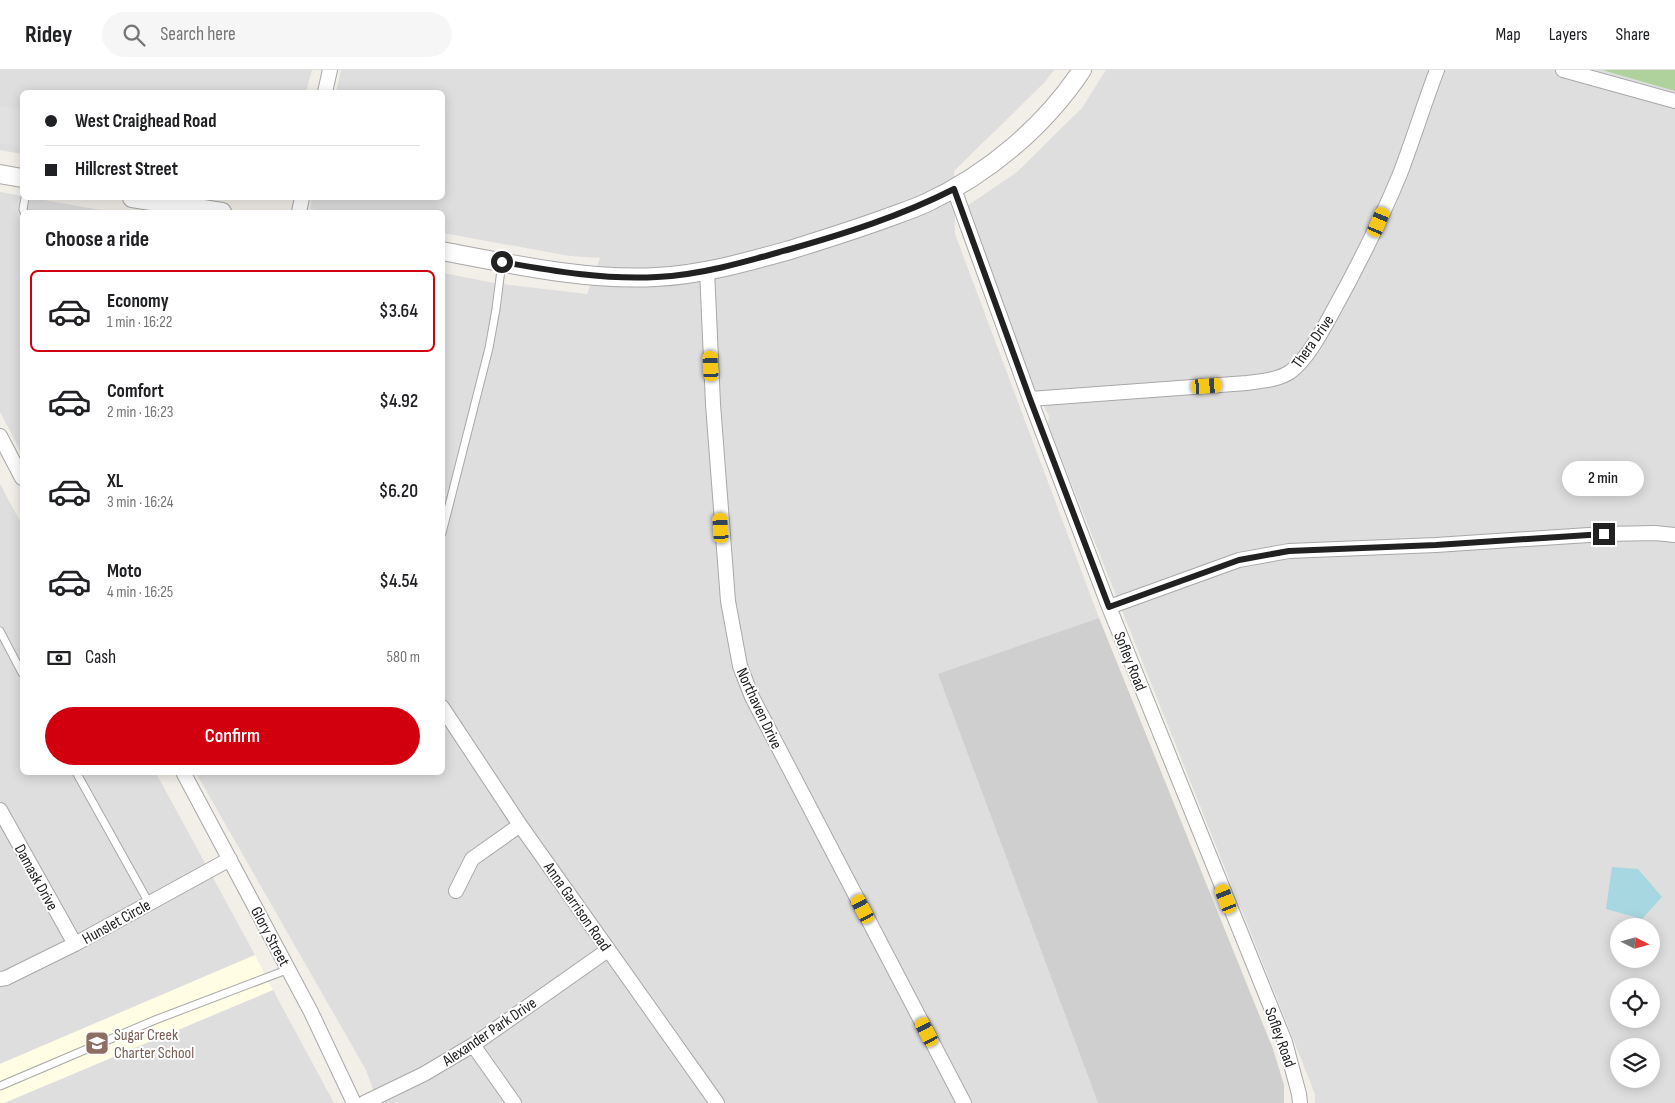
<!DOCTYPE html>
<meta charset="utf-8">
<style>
body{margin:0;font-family:"Sofia Sans Condensed",sans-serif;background:#f6f6f6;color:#202124;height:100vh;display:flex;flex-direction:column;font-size:19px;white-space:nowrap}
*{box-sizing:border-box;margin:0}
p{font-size:16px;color:#757577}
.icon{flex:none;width:28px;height:28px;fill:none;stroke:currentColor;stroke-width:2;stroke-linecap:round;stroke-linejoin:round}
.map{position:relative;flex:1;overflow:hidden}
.sheet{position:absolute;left:20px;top:140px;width:425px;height:565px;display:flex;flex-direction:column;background:#fff;border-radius:8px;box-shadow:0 2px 12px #0003}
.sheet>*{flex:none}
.top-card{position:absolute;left:20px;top:20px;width:425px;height:110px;border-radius:8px;box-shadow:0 2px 12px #0003;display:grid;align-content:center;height:110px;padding:0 25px;background:#fff}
.needle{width:32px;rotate:96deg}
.fabs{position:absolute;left:1610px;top:848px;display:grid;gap:10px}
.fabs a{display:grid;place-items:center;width:50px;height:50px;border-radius:50%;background:#fff;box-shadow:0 2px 12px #0003;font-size:25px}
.end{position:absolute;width:22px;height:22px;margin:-11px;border:6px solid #212121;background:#fff;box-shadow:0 0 0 2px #fff}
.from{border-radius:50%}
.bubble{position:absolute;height:35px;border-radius:18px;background:#fff;box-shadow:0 2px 12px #0003;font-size:16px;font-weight:600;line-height:35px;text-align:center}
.car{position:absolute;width:15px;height:30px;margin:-15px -8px;border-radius:6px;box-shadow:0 0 4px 1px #0007;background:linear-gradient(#f5c518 24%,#345 0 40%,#f5c518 0 76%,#345 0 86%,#f5c518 0)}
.top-card b{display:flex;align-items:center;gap:18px;height:48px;font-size:19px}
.top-card b+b{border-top:1px solid #e0e0e0}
.top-card i{width:12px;height:12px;background:#202124}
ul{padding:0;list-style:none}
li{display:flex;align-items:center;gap:15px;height:82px;margin:0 10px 8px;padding:0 15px;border:2px solid transparent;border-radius:8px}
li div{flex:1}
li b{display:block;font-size:19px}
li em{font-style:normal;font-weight:600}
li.selected{border-color:#d2000e}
li>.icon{width:45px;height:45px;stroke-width:1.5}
h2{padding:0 25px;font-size:22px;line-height:60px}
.pay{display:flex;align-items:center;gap:12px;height:55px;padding:0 25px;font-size:19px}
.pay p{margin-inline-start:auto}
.cta{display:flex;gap:10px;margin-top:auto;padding:10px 25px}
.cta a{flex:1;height:58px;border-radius:30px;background:#d2000e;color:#fff;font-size:20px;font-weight:600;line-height:58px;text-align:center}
header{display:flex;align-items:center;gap:30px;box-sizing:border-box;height:70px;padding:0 25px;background:#fff;border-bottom:1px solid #e0e0e0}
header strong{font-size:24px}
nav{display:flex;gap:28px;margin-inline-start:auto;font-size:18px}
.search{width:350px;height:45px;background:#f6f6f6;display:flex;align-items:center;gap:12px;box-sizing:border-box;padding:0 18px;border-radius:28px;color:#757577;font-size:19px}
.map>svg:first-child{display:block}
.residential{fill:#dfdede;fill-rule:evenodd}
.education{fill:#fffde3}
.religious{fill:#cfcfcf}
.forest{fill:#afd29c}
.parking{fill:#e1e1e1}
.water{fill:#a7d7e0}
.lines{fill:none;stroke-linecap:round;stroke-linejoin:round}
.service-casing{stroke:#a8a8a8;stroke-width:9}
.minor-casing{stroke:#a8a8a8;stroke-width:16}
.tertiary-casing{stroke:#a8a8a8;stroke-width:20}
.service{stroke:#fff;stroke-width:7}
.minor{stroke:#fff;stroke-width:14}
.tertiary{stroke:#fff;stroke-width:18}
.route{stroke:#212121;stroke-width:6}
.labels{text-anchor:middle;stroke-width:4;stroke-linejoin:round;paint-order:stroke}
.street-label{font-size:16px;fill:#212121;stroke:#fff}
.education-label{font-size:16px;fill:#785e54;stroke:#fff;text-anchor:start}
</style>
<header>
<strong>Ridey</strong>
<div class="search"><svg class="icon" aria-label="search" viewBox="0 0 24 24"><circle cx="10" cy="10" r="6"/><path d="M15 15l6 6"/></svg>Search here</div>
<nav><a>Map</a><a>Layers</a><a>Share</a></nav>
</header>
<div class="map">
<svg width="1675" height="1033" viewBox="0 0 1675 1033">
<rect width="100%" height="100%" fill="#f2eee8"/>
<!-- residential -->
<path class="residential" d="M 0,0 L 312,0 L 306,22 L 22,22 L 22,84 L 0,80 Z
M 341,0 L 1054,0 L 1045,12 L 954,101 L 955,164 L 1099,548 L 939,605 L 1098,1033 L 378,1033 L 366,1000 L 196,703 L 442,702 L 443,203 L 494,213 L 587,224 L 600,188 L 570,186 L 443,163 L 442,142 L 331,142 L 310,139 L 312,128 L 442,128 L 442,22 L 336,22 Z
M 1106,0 L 1675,0 L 1675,1033 L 1315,1033 L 1315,1024 L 1048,355 L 1049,346 L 1032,313 L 967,136 L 1017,102 L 1082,38 ZM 1619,856 L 1651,856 L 1651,889 L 1619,889 ZM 1619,916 L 1651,916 L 1651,949 L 1619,949 ZM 1619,976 L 1651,976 L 1651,1009 L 1619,1009 Z
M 0,122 L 111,142 L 22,142 L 22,384 L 0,342 Z
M 0,414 L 22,455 L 22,702 L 156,703 L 255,885 L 0,994 Z
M 273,920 L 334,1033 L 4,1033 L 194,952 Z"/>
<!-- education -->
<path class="education" d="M 255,885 L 273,920 L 4,1033 L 0,1033 L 0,994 Z"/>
<!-- religious -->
<path class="religious" d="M 1099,548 L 1273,979 L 1284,1015 L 1284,1033 L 1098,1033 L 938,604 Z"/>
<!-- forest -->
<path class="forest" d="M 1602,0 L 1675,0 L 1675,21 Z"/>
<!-- parking -->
<path class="parking" d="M 0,36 L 22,40 L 22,77 L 0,73 Z"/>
<!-- water -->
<path class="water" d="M 1612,797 L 1638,799 L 1662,827 L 1642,849 L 1606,839 Z"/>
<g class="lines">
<!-- service casing -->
<g class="service-casing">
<path id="service" d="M 24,142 L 23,139 L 25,128
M 442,463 L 489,278 L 496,239 L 502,192
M 0,561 L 22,603
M 76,702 L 149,833
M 0,1016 L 155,950 L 289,899"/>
</g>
<!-- minor casing -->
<g class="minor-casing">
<path id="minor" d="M 1563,0 L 1675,31
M 325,22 L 330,0
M 954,119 L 1030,329 L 1109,537 L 1285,972 L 1299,1024 L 1300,1033
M 299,142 L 302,128
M 707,200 L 713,334 L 728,531 L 740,596 L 752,627 L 964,1033
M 1030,329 L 1247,313 C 1261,311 1278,310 1290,302 C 1307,290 1322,261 1332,243 C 1357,198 1380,152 1400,104 C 1413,70 1424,34 1437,0
M 0,366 L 22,408
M 1109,537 L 1239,490 L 1289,481 L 1436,475 L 1604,464 L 1655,463 L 1675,465
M 442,637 L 520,755 L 717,1033
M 183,702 L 311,942 L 354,1033
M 0,740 L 75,874
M 456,821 L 472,789 L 520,755
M 0,909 L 6,908 L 75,874 L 230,789
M 473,975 L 514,1033
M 364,1033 L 424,1004 L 473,975 L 608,880"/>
</g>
<!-- tertiary casing -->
<g class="tertiary-casing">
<path id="tertiary" d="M 0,104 L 22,108
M 132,128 L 222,142
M 442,181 C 511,194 586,211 656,207 C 701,205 747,192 790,180 C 822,170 854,160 887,148 C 900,143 913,139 926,133 C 988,104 1044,57 1082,0"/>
</g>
<!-- service -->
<use href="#service" class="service"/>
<!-- minor -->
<use href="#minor" class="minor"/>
<!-- tertiary -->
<use href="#tertiary" class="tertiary"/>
</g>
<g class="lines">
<!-- route -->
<path class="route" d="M 502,192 C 552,201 606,210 657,207 C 700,205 745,192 787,180 C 844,164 901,146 954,119 L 1030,329 L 1109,537 L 1239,490 L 1289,481 L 1436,475 L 1604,464"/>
</g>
<!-- icons -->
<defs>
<g id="school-square" transform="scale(1.25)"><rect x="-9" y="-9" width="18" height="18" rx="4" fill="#8d6e63" stroke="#fff"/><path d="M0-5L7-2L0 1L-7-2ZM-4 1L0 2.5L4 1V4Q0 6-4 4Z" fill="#fff"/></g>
</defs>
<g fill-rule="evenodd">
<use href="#school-square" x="97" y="973"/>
</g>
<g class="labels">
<!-- street labels -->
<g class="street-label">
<text transform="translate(1312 271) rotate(-55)" y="6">Thera Drive</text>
<text transform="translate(1131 591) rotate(68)" y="6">Sofley Road</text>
<text transform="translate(760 638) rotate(65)" y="6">Northaven Drive</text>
<text transform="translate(37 807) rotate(61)" y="6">Damask Drive</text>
<text transform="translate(578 836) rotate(55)" y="6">Anna Garrison Road</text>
<text transform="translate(116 851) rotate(-29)" y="6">Hunslet Circle</text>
<text transform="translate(271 866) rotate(62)" y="6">Glory Street</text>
<text transform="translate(489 961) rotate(-34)" y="6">Alexander Park Drive</text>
<text transform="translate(1281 967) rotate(70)" y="6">Sofley Road</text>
</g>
<!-- education labels -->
<g class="education-label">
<text x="114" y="970">Sugar Creek<tspan x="114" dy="18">Charter School</tspan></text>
</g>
</g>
</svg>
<div class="fabs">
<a><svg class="needle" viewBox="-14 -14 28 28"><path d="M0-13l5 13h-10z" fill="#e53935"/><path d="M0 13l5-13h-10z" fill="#757577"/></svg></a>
<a><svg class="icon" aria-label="locate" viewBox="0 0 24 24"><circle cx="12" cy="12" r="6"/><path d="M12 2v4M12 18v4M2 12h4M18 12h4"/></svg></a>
<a><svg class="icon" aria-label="layers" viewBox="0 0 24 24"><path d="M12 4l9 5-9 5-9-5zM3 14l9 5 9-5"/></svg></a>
</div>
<i class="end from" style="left:502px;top:192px"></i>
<i class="end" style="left:1604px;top:464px"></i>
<div class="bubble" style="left:1562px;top:391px;width:82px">2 min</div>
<i class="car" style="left:1379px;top:152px;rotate:23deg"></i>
<i class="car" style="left:711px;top:296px;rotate:357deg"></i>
<i class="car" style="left:1207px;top:316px;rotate:86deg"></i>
<i class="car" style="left:721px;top:458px;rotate:356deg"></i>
<i class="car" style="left:1226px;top:829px;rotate:338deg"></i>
<i class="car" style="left:863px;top:839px;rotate:332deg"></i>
<i class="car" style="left:927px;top:962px;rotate:332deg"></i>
<div class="top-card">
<b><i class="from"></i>West Craighead Road</b>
<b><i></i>Hillcrest Street</b>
</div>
<section class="sheet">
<h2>Choose a ride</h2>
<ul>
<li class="selected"><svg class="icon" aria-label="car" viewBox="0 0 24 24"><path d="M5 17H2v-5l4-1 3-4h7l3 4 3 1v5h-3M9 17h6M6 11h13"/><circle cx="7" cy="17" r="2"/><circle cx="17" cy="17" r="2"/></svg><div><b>Economy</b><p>1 min · 16:22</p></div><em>$3.64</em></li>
<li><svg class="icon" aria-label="car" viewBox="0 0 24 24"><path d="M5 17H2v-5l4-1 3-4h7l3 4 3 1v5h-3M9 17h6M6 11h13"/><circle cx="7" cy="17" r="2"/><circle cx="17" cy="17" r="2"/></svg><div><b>Comfort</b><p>2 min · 16:23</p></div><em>$4.92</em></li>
<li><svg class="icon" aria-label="car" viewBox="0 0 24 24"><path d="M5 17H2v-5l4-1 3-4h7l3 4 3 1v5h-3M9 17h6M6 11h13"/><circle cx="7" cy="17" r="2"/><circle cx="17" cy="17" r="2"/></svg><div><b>XL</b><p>3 min · 16:24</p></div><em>$6.20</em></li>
<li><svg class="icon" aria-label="car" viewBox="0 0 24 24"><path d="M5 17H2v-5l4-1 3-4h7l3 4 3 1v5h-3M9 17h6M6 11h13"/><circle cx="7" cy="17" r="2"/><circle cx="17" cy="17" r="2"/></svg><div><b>Moto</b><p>4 min · 16:25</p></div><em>$4.54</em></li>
</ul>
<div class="pay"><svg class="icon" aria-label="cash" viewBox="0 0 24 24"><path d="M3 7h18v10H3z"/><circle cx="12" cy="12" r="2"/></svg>Cash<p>580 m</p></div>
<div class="cta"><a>Confirm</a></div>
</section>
</div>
